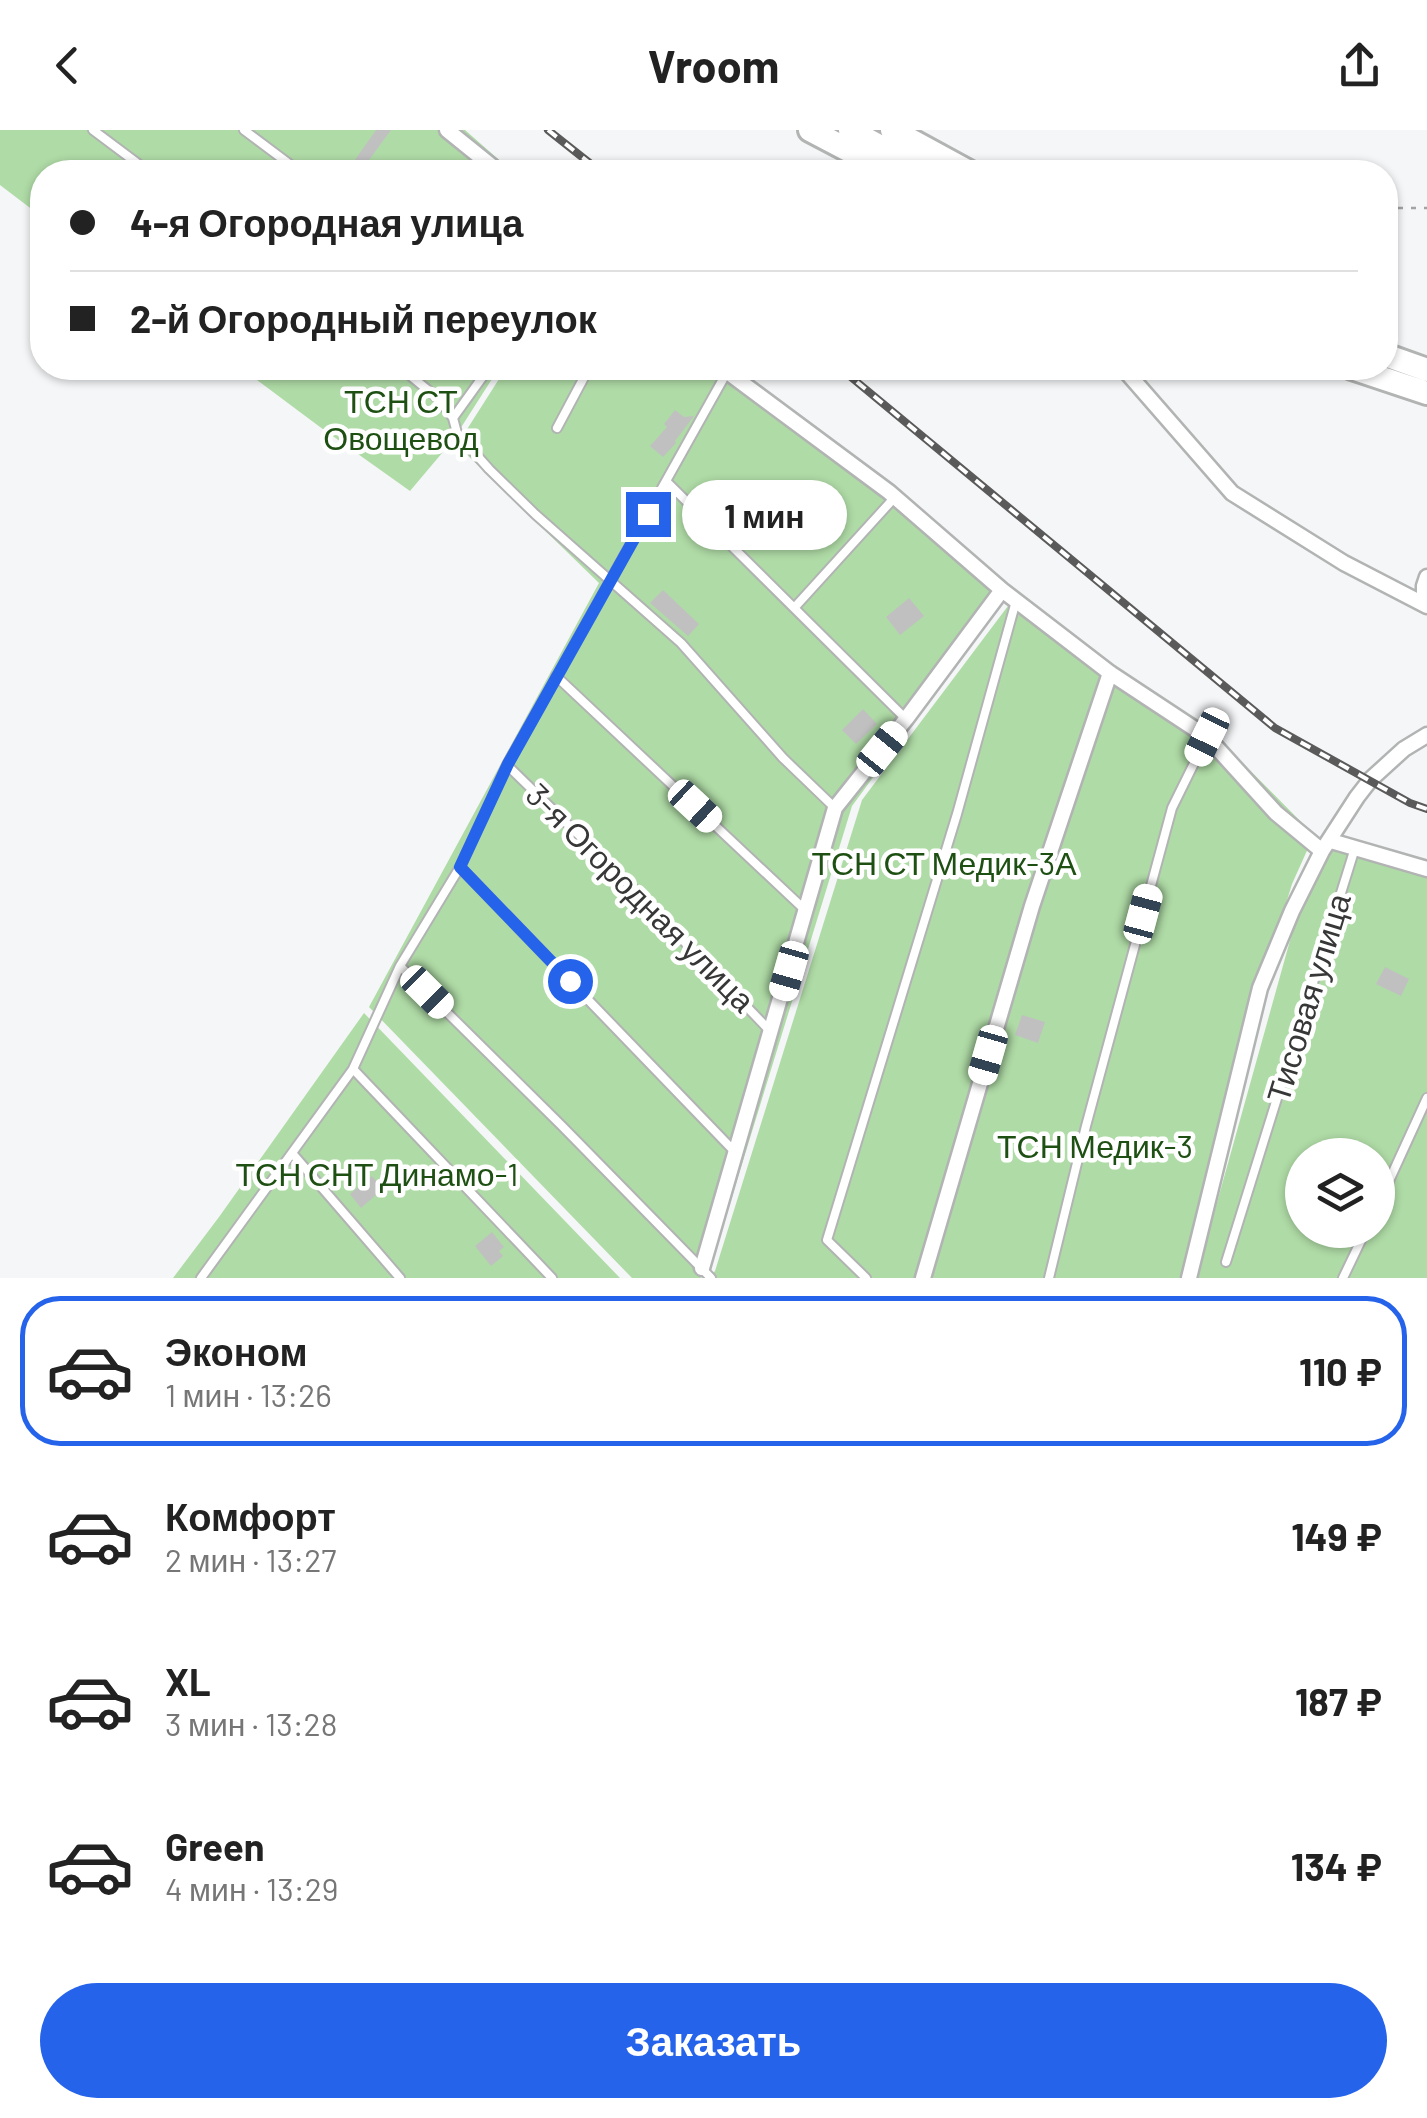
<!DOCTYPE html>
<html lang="ru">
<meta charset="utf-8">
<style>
body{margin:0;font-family:Barlow,sans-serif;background:#f6f6f6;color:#222;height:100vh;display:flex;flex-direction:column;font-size:38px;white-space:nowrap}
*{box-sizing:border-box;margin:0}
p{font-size:32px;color:#767676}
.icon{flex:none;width:55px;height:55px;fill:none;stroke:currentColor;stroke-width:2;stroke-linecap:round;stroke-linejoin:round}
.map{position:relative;height:1148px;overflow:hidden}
.details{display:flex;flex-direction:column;background:#fff;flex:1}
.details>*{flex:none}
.guide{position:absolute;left:30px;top:30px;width:1368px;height:220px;border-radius:40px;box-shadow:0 2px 8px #0004;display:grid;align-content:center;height:220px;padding:0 40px;background:#fff}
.fabs{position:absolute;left:1285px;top:1008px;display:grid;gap:20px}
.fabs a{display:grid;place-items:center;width:110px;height:110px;border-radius:50%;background:#fff;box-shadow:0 2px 8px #0004;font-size:50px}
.end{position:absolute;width:45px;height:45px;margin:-22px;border:12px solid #2563eb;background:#fff;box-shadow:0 0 0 5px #fff}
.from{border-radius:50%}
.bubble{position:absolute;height:70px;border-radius:35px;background:#fff;box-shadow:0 2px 8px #0004;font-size:32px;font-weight:700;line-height:70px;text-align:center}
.car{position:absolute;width:30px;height:60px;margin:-30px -15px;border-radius:12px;box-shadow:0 0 8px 2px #0007;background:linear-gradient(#fff 24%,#345 0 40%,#fff 0 76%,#345 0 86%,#fff 0)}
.guide b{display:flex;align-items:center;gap:35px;height:95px;font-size:38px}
.guide b+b{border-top:2px solid #e0e0e0}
.guide i{width:25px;height:25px;background:#222}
ul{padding:18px 0 0;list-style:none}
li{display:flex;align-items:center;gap:30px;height:150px;margin:0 20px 15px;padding:0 20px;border:5px solid transparent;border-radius:40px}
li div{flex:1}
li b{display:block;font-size:38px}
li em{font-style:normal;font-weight:700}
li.on{border-color:#2563eb}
li>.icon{width:90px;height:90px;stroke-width:1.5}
.cta{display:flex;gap:20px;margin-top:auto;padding:20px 40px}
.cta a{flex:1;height:115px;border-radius:60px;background:#2563eb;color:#fff;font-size:40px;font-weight:700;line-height:115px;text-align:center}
header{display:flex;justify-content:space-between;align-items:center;height:130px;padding:0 40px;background:#fff;font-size:45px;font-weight:700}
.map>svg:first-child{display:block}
.green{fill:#afdba6;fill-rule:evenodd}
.building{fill:#c0c0c1}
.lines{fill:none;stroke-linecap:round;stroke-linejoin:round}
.lane-casing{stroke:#b2b3b3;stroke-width:12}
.street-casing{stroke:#b2b3b3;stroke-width:19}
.primary-casing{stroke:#b2b3b3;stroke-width:28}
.path{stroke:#a3a3a4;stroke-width:2.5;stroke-dasharray:5 8;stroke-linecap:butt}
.lane{stroke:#fff;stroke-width:8}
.street{stroke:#fff;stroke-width:14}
.primary{stroke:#fff;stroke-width:22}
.rail-casing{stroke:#5a5a5b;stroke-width:8}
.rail{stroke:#fff;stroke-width:4;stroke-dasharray:11;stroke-linecap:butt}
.route{stroke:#2563eb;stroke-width:12}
.labels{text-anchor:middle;stroke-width:9;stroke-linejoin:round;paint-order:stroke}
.park-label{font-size:32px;fill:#1e5013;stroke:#fff}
.street-label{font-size:32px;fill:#373737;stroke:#fff}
</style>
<header><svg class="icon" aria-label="back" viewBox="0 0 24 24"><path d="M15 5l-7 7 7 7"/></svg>Vroom<svg class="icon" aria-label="share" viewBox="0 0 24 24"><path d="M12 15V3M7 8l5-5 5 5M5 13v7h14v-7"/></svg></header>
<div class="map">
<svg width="1427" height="1148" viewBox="0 0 1427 1148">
<rect width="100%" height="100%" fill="#f5f6f7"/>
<!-- green -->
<path class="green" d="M 0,0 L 465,0 L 513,42 L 42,42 L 42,87 L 0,55 Z
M 241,238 L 499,238 L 453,310 L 410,361 L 320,297 Z
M 506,238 L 715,238 L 736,256 L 899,376 L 1005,469 L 852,676 L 711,1135 L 700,1148 L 632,1148 L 369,877 L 599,453 L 457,315 Z
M 1017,464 L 1111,537 L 916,1148 L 708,1148 L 715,1141 L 862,670 Z
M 1119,540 L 1209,599 L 1314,705 L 1292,754 L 1260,858 L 1189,1148 L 928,1148 L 1040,774 Z
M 1318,710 L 1427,743 L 1427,1148 L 1196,1148 ZM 1302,1025 L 1378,1025 L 1378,1100 L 1302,1100 Z
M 364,883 L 620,1148 L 173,1148 L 219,1087 Z"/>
<!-- building -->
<path class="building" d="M 376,0 L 391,0 L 361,41 L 352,34 Z
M 675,280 L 684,287 L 694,286 L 675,311 L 676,313 L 663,327 L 650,316 L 667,297 L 664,294 Z
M 663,460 L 699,494 L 688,506 L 650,473 Z
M 909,468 L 924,486 L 900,505 L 886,487 Z
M 863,579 L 877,594 L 856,614 L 842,600 Z
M 1385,837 L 1409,849 L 1401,866 L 1376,854 Z
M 1022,885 L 1045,892 L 1038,913 L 1015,905 Z
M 372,1046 L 383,1059 L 361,1078 L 350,1064 Z
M 492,1102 L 504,1117 L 499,1121 L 503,1126 L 491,1136 L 475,1116 Z"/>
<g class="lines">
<!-- lane casing -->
<g class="lane-casing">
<path id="lane" d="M 93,0 L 149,42
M 244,0 L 300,42
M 853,27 L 854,40 L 857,42
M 401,238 L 440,270 L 453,288 L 457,303 L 489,339 L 535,384 L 681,513 L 783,628 L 835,678
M 453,288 L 489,238
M 557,298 L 589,238
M 666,351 L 906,589
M 795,477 L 895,367
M 556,546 L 804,779
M 507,635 L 629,754 L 771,902
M 460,737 L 734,1021
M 400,836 L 562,996 L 711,1148
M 353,939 L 552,1148
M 292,1023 L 400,1148
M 1378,1075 L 1427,968
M 1226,1132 L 1355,718
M 201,1148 L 353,939 L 400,836 L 460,737 L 507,635 L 727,242
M 866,1148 L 827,1110 L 957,684 L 1016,471
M 1049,1148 L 1086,996 L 1172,678 L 1207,607
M 1343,1148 L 1366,1100"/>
</g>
<!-- street casing -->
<g class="street-casing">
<path id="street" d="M 447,0 L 499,42
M 722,238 L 889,362 L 1002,460 L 1110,543 L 1207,607 L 1276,683 L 1322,721
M 1123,238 L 1232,363 L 1344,433 L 1427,476
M 1424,474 L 1424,456 L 1427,447
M 1331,711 L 1427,739
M 702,1138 L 835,678 L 906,589 L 1002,460
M 923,1148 L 1032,776 L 1110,543
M 1189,1148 L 1260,858 L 1292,781 L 1322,721 L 1357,667 L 1371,649 L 1404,619 L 1427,605"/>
</g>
<!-- primary casing -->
<g class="primary-casing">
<path id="primary" d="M 810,0 L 890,42
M 850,0 L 926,42
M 892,0 L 969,42
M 1385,225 L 1427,240
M 1352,238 L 1427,263"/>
</g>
<!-- path -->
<path class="path" d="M 1385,78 L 1427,78"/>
<!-- lane -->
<use href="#lane" class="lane"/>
<!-- street -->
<use href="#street" class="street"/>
<!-- primary -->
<use href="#primary" class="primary"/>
<!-- rail casing -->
<g class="rail-casing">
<path id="rail" d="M 548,0 L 601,42
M 840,238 L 1275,598 L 1410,673 L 1427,679"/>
</g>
<!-- rail -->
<use href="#rail" class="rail"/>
</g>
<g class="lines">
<!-- route -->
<path class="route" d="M 570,851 L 460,737 L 508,634 L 648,384"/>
</g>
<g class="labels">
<!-- park labels -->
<g class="park-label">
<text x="401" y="283">ТСН СТ<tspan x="401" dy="37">Овощевод</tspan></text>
<text x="944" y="745">ТСН СТ Медик-3А</text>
<text x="1095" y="1028">ТСН Медик-3</text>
<text x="377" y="1056">ТСН СНТ Динамо-1</text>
</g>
<!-- street labels -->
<g class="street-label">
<text transform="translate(640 768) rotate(45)" y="11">3-я Огородная улица</text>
<text transform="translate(1309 868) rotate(-73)" y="11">Тисовая улица</text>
</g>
</g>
</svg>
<div class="fabs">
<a><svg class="icon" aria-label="layers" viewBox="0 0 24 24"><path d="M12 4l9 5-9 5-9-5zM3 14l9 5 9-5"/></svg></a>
</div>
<i class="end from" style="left:570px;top:851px"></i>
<i class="end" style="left:648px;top:384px"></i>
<div class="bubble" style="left:682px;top:350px;width:165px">1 мин</div>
<i class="car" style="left:1207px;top:607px;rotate:206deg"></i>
<i class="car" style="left:882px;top:619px;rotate:39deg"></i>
<i class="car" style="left:695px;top:676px;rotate:133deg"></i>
<i class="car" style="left:1143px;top:784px;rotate:15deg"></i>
<i class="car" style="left:789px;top:841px;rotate:196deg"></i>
<i class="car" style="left:427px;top:862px;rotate:135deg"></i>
<i class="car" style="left:988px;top:925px;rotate:196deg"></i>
<div class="guide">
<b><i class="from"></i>4-я Огородная улица</b>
<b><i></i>2-й Огородный переулок</b>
</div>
</div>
<section class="details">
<ul>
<li class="on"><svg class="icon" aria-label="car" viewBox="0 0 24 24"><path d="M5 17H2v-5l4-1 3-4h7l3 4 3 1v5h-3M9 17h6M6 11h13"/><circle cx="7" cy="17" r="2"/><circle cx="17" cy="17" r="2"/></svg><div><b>Эконом</b><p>1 мин · 13:26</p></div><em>110 ₽</em></li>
<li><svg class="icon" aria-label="car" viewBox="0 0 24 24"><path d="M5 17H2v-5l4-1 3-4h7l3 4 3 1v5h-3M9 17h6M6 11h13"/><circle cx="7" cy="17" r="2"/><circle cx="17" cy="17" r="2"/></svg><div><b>Комфорт</b><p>2 мин · 13:27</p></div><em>149 ₽</em></li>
<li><svg class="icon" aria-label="car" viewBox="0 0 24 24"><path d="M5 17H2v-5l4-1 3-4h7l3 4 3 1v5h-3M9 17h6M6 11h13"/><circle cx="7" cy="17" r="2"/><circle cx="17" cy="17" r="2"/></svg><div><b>XL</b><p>3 мин · 13:28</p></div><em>187 ₽</em></li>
<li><svg class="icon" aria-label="car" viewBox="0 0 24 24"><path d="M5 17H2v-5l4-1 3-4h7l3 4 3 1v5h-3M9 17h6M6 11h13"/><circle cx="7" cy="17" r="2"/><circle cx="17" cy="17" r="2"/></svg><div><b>Green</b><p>4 мин · 13:29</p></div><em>134 ₽</em></li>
</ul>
<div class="cta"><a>Заказать</a></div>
</section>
